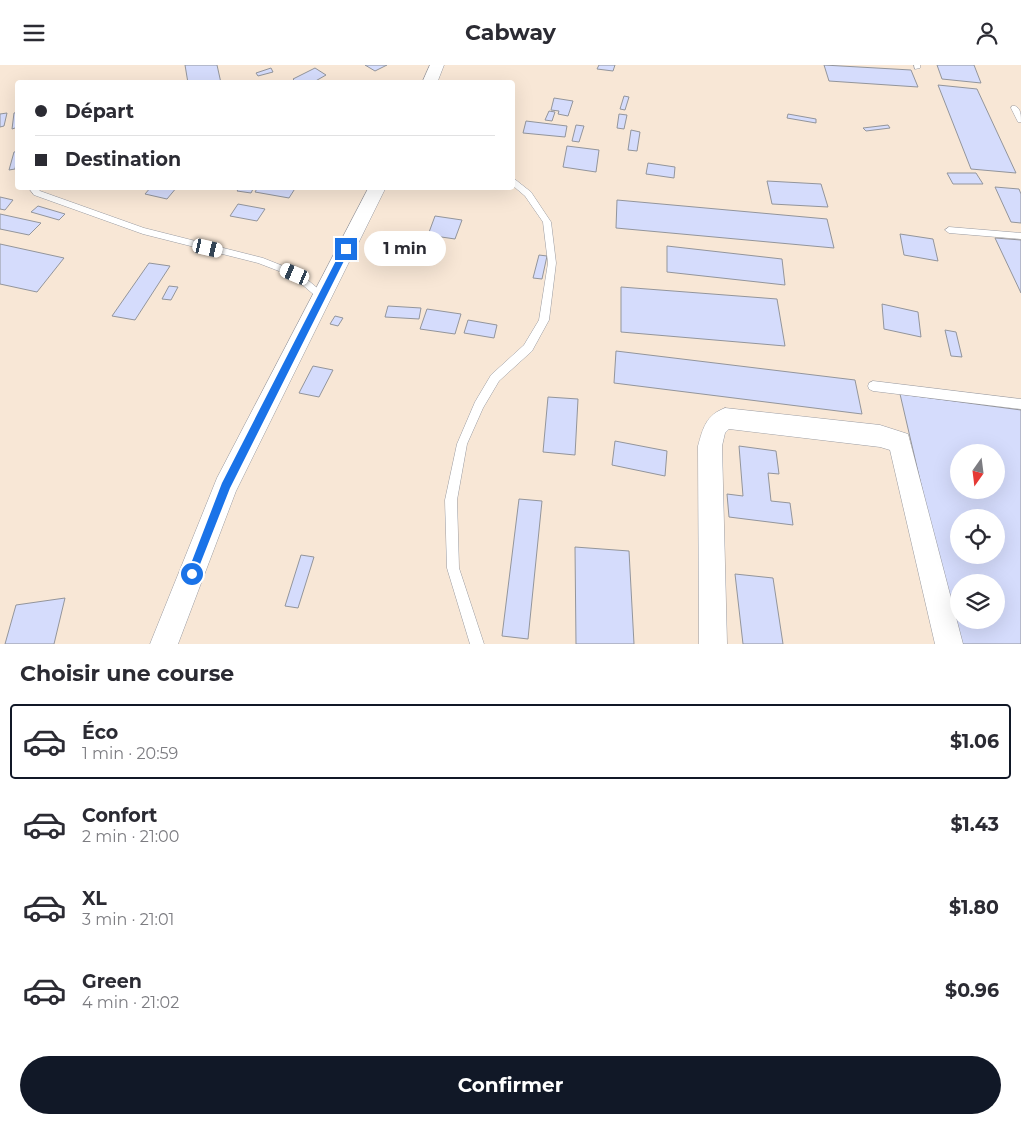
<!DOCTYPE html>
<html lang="fr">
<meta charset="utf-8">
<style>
body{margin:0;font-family:Montserrat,sans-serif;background:#f2f2f3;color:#2b2b33;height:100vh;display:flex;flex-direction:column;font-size:19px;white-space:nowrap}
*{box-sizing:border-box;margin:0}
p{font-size:16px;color:#7c7c81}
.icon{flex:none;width:28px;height:28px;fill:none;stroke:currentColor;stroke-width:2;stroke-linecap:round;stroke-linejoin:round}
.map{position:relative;height:579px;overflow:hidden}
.details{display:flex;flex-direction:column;background:#fff;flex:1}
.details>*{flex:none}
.banner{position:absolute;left:15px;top:15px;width:500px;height:110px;border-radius:5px;box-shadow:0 5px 20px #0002;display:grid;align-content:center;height:110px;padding:0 20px;background:#fff}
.needle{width:32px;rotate:194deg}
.buttons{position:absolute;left:950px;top:379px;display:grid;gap:10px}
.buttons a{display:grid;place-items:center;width:55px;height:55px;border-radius:50%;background:#fff;box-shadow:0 5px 20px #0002;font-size:25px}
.end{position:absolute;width:22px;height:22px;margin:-11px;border:6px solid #1a73e8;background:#fff;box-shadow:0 0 0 2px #fff}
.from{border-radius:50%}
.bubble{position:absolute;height:35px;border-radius:18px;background:#fff;box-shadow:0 5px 20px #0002;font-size:16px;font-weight:700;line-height:35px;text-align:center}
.car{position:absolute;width:15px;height:30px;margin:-15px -8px;border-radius:6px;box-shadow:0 0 4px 1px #0007;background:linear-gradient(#fff 24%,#345 0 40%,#fff 0 76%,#345 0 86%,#fff 0)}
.banner b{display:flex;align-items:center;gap:18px;height:48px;font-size:19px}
.banner b+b{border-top:1px solid #e1e1e2}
.banner i{width:12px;height:12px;background:#2b2b33}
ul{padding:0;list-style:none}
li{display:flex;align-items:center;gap:15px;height:75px;margin:0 10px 8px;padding:0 10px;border:2px solid transparent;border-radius:5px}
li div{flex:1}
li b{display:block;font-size:19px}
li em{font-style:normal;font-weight:700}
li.selected{border-color:#111827}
li>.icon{width:45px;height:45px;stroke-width:1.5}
h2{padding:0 20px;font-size:22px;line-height:60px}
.button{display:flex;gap:10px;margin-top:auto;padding:10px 20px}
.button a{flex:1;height:58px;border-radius:30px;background:#111827;color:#fff;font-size:20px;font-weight:700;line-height:58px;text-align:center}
header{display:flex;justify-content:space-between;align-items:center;height:65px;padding:0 20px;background:#fff;font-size:22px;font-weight:700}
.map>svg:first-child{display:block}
.industrial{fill:#f8e7d6;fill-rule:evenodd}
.building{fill:#d5dcfc;stroke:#93959b;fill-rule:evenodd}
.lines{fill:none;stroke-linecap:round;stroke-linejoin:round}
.lane-casing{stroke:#9a9ba1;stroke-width:1}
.street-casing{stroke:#9a9ba1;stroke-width:1}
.lane{fill:#fff;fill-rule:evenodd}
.street{fill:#fff;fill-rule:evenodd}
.route{fill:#1a73e8}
</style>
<header><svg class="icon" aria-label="menu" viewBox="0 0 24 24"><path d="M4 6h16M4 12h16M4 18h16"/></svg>Cabway<svg class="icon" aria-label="person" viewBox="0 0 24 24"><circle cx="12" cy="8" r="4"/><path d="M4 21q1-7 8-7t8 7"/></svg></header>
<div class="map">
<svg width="1021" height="579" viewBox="0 0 1021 579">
<rect width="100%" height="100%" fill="#f2f4fb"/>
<!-- industrial -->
<path class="industrial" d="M 0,0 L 1021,0 L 1021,579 L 0,579 ZM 18,18 L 512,18 L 512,122 L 18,122 ZM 959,388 L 996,388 L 996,425 L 959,425 ZM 959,452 L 996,452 L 996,490 L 959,490 ZM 959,518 L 996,518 L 996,555 L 959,555 Z"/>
<!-- building -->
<path class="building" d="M 185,0 L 217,0 L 221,18 L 188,18 Z
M 365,0 L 387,0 L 375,6 Z
M 599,0 L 615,0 L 613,6 L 597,4 Z
M 824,0 L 911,5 L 918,22 L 829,16 Z
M 937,0 L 974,0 L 981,18 L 942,14 Z
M 271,3 L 273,7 L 258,11 L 256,8 Z
M 315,3 L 326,10 L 312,18 L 297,18 L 293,14 Z
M 938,20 L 977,24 L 1016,108 L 971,104 Z
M 624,31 L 629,32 L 625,45 L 620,44 Z
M 554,33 L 573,36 L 568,51 L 558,49 L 559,46 L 551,45 Z
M 549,46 L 555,47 L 552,56 L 545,55 Z
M 18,47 L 18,62 L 12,64 L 14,48 Z
M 7,48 L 4,61 L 0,62 L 0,49 Z
M 619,49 L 627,50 L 624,64 L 617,63 Z
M 788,49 L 816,54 L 816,58 L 787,53 Z
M 526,56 L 567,61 L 565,72 L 523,68 Z
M 576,60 L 584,61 L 579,77 L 572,76 Z
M 888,60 L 890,63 L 866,66 L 863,63 Z
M 631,65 L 640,67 L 637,86 L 628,85 Z
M 567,81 L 599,85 L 596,107 L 563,102 Z
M 18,86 L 15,104 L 9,105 L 14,87 Z
M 648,98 L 675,102 L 674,113 L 646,109 Z
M 947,108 L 976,108 L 983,119 L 953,119 Z
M 767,116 L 821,119 L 828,142 L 772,139 Z
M 151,122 L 177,122 L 167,134 L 145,129 Z
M 240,122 L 254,122 L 251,128 L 237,126 Z
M 258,122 L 296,122 L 289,133 L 255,127 Z
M 995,122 L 1019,124 L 1021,129 L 1021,158 L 1011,157 Z
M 0,132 L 13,135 L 5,145 L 0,144 Z
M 617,135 L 827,154 L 834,183 L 616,163 Z
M 238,139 L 265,144 L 257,156 L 230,151 Z
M 38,141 L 65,149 L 59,155 L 31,147 Z
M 0,149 L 41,158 L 29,170 L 0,164 Z
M 435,151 L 462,155 L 455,174 L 428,170 Z
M 900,169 L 933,174 L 938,196 L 904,190 Z
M 995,173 L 1021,175 L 1021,228 Z
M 0,179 L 64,193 L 37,227 L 0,219 Z
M 667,181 L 782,194 L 785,220 L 667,207 Z
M 539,190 L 547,191 L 542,214 L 533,213 Z
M 149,198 L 170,201 L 135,255 L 112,251 Z
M 169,221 L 178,222 L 171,235 L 162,234 Z
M 621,222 L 777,234 L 785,281 L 621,267 Z
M 882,239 L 918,247 L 921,272 L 884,264 Z
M 388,241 L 421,243 L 419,254 L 385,252 Z
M 427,244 L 461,249 L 455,269 L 420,264 Z
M 335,251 L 343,253 L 338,261 L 330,259 Z
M 468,255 L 497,260 L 494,273 L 464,268 Z
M 945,265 L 956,267 L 962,292 L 951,291 Z
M 616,286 L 855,315 L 862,349 L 614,318 Z
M 313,301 L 333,305 L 319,332 L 299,328 Z
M 900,329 L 1021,345 L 1021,579 L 958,579 ZM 959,388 L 996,388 L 996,425 L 959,425 ZM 959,452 L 996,452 L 996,490 L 959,490 ZM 959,518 L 996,518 L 996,555 L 959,555 Z
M 548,332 L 578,334 L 575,390 L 543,387 Z
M 615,376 L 667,386 L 665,411 L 612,400 Z
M 739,381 L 776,386 L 779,409 L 768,408 L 771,436 L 790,438 L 793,460 L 729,452 L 727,429 L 743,431 Z
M 519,434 L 542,436 L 528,574 L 502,571 Z
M 575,482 L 629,486 L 634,579 L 576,579 Z
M 301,490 L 314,492 L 298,543 L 285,541 Z
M 735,509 L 773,513 L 783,579 L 743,579 Z
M 65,533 L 54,579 L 5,579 L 16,540 Z"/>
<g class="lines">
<!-- lane casing -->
<g class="lane-casing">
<path id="lane" d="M 914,0 L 920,0 L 920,3 L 915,4 Z
M 1012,41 L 1015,41 C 1021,43 1021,51 1021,57 L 1018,57 L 1011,43 Z
M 512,112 L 531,127 L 551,157 L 556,198 L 549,255 L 532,286 L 499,316 L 483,343 L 467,379 L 457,435 L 459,503 L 484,579 L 470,579 L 447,503 L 445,435 L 457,379 L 475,337 L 491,310 L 524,280 L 539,255 L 548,198 L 543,157 L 525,131 L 512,120 Z
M 28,122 L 37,122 L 40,126 L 144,163 L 263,193 L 298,207 L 327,231 L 322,235 L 319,234 L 292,211 L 258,198 L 143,169 L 34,130 Z
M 949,162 L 1021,168 L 1021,174 L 949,168 L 945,165 Z
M 873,316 L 1021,334 L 1021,344 L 873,326 L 869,324 L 868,321 L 869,318 Z"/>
</g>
<!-- street casing -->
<g class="street-casing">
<path id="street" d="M 430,0 L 444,0 L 437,18 L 422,18 Z
M 369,122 L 386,122 L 236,426 L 178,579 L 150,579 L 217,413 Z
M 725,343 L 880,360 L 908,369 L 963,579 L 935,579 L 890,385 L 880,382 L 729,364 L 725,368 L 722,381 L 727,579 L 699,579 L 698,381 C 703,363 706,350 725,343 Z"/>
</g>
<!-- lane -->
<use href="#lane" class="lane"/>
<!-- street -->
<use href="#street" class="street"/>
</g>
<!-- route -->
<path class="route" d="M 343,182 L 349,182 L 350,184 L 230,423 L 195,512 L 188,512 L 187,509 L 222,418 Z"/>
</svg>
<div class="buttons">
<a><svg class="needle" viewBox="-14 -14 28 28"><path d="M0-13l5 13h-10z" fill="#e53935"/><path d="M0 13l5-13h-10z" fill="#7c7c81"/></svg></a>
<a><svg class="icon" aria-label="locate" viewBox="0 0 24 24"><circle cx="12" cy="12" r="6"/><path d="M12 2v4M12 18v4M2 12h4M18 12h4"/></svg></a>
<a><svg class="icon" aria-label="layers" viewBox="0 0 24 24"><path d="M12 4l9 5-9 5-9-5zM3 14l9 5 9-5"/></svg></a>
</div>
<i class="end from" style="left:192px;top:509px"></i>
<i class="end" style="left:346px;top:184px"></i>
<div class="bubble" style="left:364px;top:166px;width:82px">1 min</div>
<i class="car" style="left:208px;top:183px;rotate:103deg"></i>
<i class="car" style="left:295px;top:209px;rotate:293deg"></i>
<div class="banner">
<b><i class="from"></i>Départ</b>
<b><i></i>Destination</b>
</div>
</div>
<section class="details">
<h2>Choisir une course</h2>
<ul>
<li class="selected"><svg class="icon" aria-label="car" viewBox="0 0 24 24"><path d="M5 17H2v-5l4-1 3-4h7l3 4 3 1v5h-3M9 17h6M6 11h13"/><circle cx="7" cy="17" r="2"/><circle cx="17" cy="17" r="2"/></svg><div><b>Éco</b><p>1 min · 20:59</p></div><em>$1.06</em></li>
<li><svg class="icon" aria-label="car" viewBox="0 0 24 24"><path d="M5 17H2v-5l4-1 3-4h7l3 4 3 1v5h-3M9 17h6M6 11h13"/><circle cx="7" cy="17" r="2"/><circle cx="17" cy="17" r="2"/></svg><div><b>Confort</b><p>2 min · 21:00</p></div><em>$1.43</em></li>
<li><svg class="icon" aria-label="car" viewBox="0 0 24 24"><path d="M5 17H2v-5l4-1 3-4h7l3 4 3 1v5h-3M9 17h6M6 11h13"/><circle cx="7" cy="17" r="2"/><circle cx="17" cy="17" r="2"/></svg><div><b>XL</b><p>3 min · 21:01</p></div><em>$1.80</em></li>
<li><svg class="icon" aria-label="car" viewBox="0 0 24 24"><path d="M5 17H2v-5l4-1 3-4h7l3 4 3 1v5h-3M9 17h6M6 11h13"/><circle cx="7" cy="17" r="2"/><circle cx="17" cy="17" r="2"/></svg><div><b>Green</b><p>4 min · 21:02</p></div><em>$0.96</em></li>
</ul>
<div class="button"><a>Confirmer</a></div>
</section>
